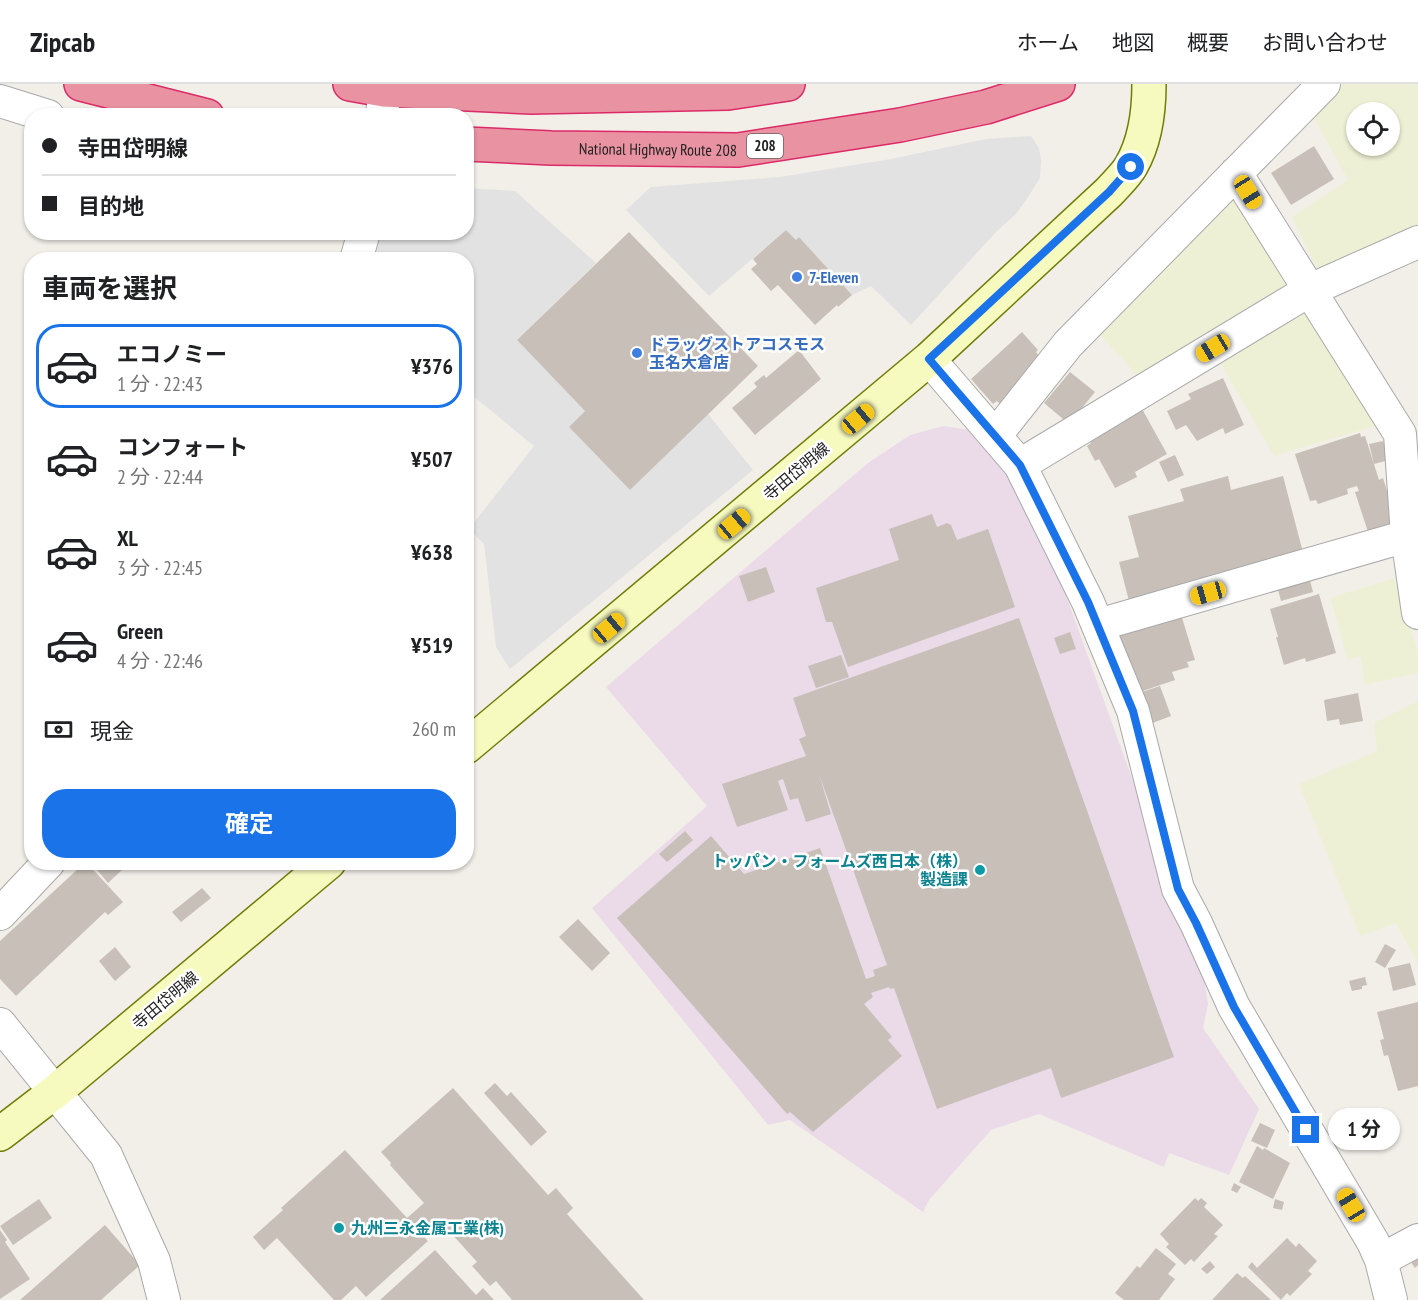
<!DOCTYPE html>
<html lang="ja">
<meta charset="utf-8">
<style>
body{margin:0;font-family:"PT Sans Narrow","Noto Sans JP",sans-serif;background:#f2f2f2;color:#202124;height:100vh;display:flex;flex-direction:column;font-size:22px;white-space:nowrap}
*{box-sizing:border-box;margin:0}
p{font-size:20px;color:#757577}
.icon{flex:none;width:33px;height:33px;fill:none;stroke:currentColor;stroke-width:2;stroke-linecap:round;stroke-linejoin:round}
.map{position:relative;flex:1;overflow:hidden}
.panel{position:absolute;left:24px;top:168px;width:450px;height:618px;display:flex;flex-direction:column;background:#fff;border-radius:24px;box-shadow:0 2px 4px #0004}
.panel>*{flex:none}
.top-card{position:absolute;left:24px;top:24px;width:450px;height:132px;border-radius:24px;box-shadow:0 2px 4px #0004;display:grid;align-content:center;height:132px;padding:0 18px;background:#fff}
.buttons{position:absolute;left:1346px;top:18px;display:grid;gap:12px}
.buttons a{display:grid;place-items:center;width:54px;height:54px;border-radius:50%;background:#fff;box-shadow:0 2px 4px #0004;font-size:30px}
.end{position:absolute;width:27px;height:27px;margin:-14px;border:8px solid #1a73e8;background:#fff;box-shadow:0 0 0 3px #fff}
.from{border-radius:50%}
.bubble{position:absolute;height:42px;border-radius:21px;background:#fff;box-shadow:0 2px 4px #0004;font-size:20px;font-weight:700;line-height:42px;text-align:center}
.car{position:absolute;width:18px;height:36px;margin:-18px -9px;border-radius:8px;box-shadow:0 0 4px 2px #0007;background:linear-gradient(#f5c518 24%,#345 0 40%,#f5c518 0 76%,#345 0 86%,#f5c518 0)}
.top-card b{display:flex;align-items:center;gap:21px;height:57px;font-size:22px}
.top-card b+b{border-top:2px solid #e0e0e0}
.top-card i{width:15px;height:15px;background:#202124}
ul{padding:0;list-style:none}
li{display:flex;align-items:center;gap:18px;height:84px;margin:0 12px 9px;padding:0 6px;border:3px solid transparent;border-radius:24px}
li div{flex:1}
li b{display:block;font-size:22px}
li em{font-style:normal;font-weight:700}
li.active{border-color:#1a73e8}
li>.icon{width:54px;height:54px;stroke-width:1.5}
h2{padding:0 18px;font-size:27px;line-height:72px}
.pay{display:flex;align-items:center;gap:15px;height:66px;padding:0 18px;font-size:22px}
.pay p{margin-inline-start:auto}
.cta{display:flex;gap:12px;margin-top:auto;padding:12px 18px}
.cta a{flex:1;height:69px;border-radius:24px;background:#1a73e8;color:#fff;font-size:24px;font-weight:700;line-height:69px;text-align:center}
header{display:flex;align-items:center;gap:36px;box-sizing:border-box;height:84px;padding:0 30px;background:#fff;border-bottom:2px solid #e0e0e0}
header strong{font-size:28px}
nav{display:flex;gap:33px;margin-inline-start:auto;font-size:21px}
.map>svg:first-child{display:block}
.industrial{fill:#ebdbe8}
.farmland{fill:#eef0d5;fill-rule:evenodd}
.parking{fill:#e2e2e2}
.building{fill:#c7bfb8}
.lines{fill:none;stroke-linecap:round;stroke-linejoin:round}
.street-casing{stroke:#a9a9a9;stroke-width:34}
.secondary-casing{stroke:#707d05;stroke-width:36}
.highway-casing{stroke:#dc2a67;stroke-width:36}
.street{stroke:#fff;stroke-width:32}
.secondary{stroke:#f7fabf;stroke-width:33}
.highway{stroke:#e892a2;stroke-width:33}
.route{stroke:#1a73e8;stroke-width:8}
.shop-dot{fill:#3f7fe0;stroke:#fff;stroke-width:2}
.culture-dot{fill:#0f9aa8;stroke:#fff;stroke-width:2}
.labels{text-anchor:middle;stroke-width:5;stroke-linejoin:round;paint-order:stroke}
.shield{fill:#fff;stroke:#646464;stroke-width:1.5}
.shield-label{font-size:15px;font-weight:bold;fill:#222}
.street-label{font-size:16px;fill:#222;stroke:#fff}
.shop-label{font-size:16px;font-weight:bold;fill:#366cbe;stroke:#fff;text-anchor:start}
.culture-label{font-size:16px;font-weight:bold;fill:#0d838f;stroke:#fff;text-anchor:end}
</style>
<header>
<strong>Zipcab</strong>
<nav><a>ホーム</a><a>地図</a><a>概要</a><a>お問い合わせ</a></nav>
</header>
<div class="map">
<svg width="1418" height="1216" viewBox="0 0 1418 1216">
<rect width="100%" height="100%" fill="#f2efe9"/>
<!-- industrial -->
<path class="industrial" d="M 943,342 L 971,346 L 1015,390 L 1041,442 L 1204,894 L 1208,920 L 1203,944 L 1259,1025 L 1229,1091 L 1169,1069 L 1164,1083 L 1039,1030 L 991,1046 L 929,1116 L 923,1128 L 790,1036 L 768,1041 L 592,824 L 707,722 L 606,603 L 868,379 L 910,351 Z"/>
<!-- farmland -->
<path class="farmland" d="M 1342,0 L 1418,0 L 1418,144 L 1319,189 L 1292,133 L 1348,96 L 1311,29 ZM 1356,28 L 1389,28 L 1389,62 L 1356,62 Z
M 1235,102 L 1298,205 L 1141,296 L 1098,248 Z
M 1306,222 L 1378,341 L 1274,372 L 1217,273 Z
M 1394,494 L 1418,567 L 1418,589 L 1365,601 L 1360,572 L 1348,576 L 1330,514 Z
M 1418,617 L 1418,880 L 1396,839 L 1360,852 L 1299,700 L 1377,667 L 1374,639 Z"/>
<!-- parking -->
<path class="parking" d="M 1031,52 L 1039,64 L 1041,76 L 1040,94 L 1026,116 L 1016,130 L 996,148 L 911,241 L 871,202 L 852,211 L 799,153 L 796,156 L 786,146 L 709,212 L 626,126 L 651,103 L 780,93 L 891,75 L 986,55 Z
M 467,104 L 515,107 L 596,179 L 517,256 L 585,327 L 569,343 L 630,406 L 708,330 L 753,386 L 510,585 L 496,563 L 484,460 L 469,445 L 534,362 L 467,307 L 466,176 L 374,176 L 375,149 L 466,148 Z"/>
<!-- building -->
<path class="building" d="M 1314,62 L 1334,95 L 1291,121 L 1271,89 Z
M 786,146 L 796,156 L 799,153 L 852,211 L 838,223 L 837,221 L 815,241 L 778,201 L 771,207 L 751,185 L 757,180 L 753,175 Z
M 629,148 L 758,282 L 630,406 L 569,343 L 585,327 L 517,256 Z
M 1022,248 L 1038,266 L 1036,268 L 1042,276 L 1017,299 L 1021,303 L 1005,325 L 997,317 L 993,320 L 971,295 Z
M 799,266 L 821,295 L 755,351 L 732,324 L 757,303 L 754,299 L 764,291 L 766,294 Z
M 1070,288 L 1095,308 L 1069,340 L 1044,319 Z
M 1223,294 L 1244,341 L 1225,350 L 1223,344 L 1197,357 L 1186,341 L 1176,346 L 1167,327 L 1191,315 L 1188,310 Z
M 1141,323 L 1167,370 L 1135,388 L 1137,393 L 1115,404 L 1099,375 L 1095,377 L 1087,362 L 1091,359 L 1087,353 Z
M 1360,349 L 1361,353 L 1365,352 L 1379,396 L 1383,394 L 1397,439 L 1370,454 L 1355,408 L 1359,407 L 1357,402 L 1347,405 L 1348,410 L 1318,420 L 1316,416 L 1310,417 L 1295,370 Z
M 1383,357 L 1389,376 L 1374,380 L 1369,360 Z
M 1175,371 L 1184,391 L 1168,398 L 1159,378 Z
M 1228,392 L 1231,406 L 1283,392 L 1305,476 L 1130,521 L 1119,478 L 1139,473 L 1128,432 L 1184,417 L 1180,405 Z
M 932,430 L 937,443 L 947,439 L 951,441 L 957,456 L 988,445 L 1015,523 L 848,583 L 832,538 L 826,538 L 816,504 L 899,476 L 889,445 Z
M 766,483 L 775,508 L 748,518 L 739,492 Z
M 1309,493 L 1313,508 L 1281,517 L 1277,502 Z
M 1319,510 L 1336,569 L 1306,578 L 1305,574 L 1284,581 L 1276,553 L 1278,553 L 1270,525 Z
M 1179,524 L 1195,576 L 1187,578 L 1189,583 L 1172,588 L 1175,596 L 1137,609 L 1116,545 Z
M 1019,534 L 1174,973 L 1061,1014 L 1051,984 L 937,1025 L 894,904 L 890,905 L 889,903 L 871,909 L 873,913 L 864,920 L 892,953 L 888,956 L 902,972 L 813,1048 L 790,1028 L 787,1030 L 617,834 L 711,752 L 744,790 L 820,764 L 866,895 L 875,892 L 873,886 L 887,881 L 819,690 L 831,730 L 806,738 L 798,714 L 790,716 L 783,695 L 778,697 L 788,726 L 737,743 L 722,700 L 806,672 L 799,655 L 806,652 L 793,614 Z
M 1070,548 L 1076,565 L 1060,570 L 1054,554 Z
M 841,571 L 849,593 L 816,604 L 808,582 Z
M 1160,602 L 1171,632 L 1147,641 L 1136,610 Z
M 1358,609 L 1363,637 L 1340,641 L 1339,635 L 1327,637 L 1324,616 Z
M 685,747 L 693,756 L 667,778 L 659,770 Z
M 73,778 L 86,778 L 123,818 L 108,831 L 105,828 L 16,912 L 0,895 L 0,857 L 79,784 Z
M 96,778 L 114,778 L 122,786 L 108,799 L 93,781 Z
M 124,778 L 138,778 L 132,785 Z
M 202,804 L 211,814 L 181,838 L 172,828 Z
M 578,835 L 610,869 L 592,887 L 559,853 Z
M 1385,860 L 1396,866 L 1385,884 L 1375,878 Z
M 115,863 L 131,883 L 115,897 L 99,877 Z
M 1410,879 L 1416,901 L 1393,907 L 1388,884 Z
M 1365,893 L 1367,901 L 1362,902 L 1362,905 L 1352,907 L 1349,897 Z
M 1418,918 L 1418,1002 L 1398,1007 L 1388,971 L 1384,972 L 1380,956 L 1384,955 L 1377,928 Z
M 495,999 L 507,1012 L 511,1008 L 547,1048 L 531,1062 L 484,1009 Z
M 453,1004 L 548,1111 L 556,1104 L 573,1124 L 567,1130 L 644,1216 L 512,1216 L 496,1197 L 490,1202 L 472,1182 L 477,1178 L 442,1139 L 425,1154 L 428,1157 L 366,1213 L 356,1202 L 341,1216 L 334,1216 L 277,1154 L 264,1166 L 253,1153 L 283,1126 L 281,1124 L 345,1066 L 407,1134 L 424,1119 L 390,1081 L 391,1079 L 381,1068 Z
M 1260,1039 L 1275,1046 L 1267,1064 L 1251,1057 Z
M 1257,1062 L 1263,1066 L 1264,1064 L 1290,1079 L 1273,1115 L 1239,1098 Z
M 1234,1099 L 1241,1103 L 1237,1109 L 1231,1106 Z
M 1195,1114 L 1198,1117 L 1201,1114 L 1207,1119 L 1204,1123 L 1223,1141 L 1214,1150 L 1218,1152 L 1194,1178 L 1191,1175 L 1185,1181 L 1166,1163 L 1169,1160 L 1160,1150 Z
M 39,1115 L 52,1134 L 13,1161 L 0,1142 Z
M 1275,1115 L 1284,1118 L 1282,1126 L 1273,1124 Z
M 105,1141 L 140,1181 L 101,1216 L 20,1216 Z
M 0,1146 L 7,1156 L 5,1158 L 30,1195 L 0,1215 Z
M 1287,1154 L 1296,1163 L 1299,1159 L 1317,1177 L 1308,1187 L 1312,1190 L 1290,1212 L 1287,1209 L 1281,1216 L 1248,1183 L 1252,1178 L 1257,1184 Z
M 1156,1164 L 1176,1180 L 1168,1190 L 1175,1195 L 1159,1216 L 1124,1216 L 1115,1209 L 1137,1182 L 1140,1184 Z
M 435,1166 L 476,1211 L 483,1204 L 494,1216 L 380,1216 Z
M 1418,1166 L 1418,1181 L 1415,1184 L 1407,1173 Z
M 1210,1177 L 1215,1183 L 1207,1190 L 1201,1185 Z
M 1237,1189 L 1243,1194 L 1245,1192 L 1271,1216 L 1212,1216 Z"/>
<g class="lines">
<!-- street casing -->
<g class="street-casing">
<path id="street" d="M 0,17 L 48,32
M 382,32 L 385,0
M 1236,89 L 1400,350 L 1407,452
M 356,176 L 364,148
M 929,275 L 1020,381 L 1088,518 L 1133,627 L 1178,805 L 1196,839 L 1234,923 L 1373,1158 L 1381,1176 L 1391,1216
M 995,352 L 1068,260 L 1324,0
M 1020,381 L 1310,206 L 1418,158
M 1098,541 L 1407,452 L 1418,529
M 0,830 L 49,778
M 0,940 L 106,1071 L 154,1177 L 164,1216
M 1381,1176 L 1418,1156"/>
</g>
<!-- secondary casing -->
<g class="secondary-casing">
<path id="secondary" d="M 466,663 L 929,275 L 1109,108 C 1116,100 1126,91 1131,82 C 1145,58 1149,27 1149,0
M 0,1050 L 56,1007 L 329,778"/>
</g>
<!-- highway casing -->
<g class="highway-casing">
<g id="highway">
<path d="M 81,0 L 207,32"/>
<path d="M 350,0 L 384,6 L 531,13 L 728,9 L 788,0"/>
<path id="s1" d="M 466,60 L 551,64 L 738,66 L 900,41 L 986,23 L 1058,0"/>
</g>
</g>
<!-- street -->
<use href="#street" class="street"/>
<!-- secondary -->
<use href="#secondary" class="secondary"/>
<!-- highway -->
<use href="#highway" class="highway"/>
</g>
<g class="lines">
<!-- route -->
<path class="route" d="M 1131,83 L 1109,108 L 929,275 L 1020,381 L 1088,518 L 1133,627 L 1178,805 L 1196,839 L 1234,923 L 1306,1046"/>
</g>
<!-- markers -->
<g class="shop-dot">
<circle cx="797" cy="193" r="6"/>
<circle cx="637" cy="269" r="6"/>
</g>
<g class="culture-dot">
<circle cx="980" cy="786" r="6"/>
<circle cx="339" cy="1144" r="6"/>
</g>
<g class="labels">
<!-- shield labels -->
<rect class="shield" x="747" y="50" width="36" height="24" rx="4.5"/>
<g class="shield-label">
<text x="765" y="67">208</text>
</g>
<!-- street labels -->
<g class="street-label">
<text dy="6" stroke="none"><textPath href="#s1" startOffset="192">National Highway Route 208</textPath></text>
<text transform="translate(796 387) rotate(-40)" y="6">寺田岱明線</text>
<text transform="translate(165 916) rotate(-40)" y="6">寺田岱明線</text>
</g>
<!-- shop labels -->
<g class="shop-label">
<text x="809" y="199">7-Eleven</text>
<text x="649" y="266">ドラッグストアコスモス<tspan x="649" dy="18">玉名大倉店</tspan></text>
</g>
<!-- culture labels -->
<g class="culture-label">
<text x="968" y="783">トッパン・フォームズ西日本（株）<tspan x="968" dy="18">製造課</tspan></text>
<text x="351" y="1150" text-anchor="start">九州三永金属工業(株)</text>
</g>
</g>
</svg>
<div class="buttons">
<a><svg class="icon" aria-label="locate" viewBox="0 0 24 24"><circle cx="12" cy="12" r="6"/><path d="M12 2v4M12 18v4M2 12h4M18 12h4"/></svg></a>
</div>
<i class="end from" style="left:1131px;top:83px"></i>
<i class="end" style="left:1306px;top:1046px"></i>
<div class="bubble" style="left:1328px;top:1024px;width:72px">1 分</div>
<i class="car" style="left:1248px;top:108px;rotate:148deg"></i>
<i class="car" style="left:1213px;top:264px;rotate:239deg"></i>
<i class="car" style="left:858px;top:335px;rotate:50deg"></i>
<i class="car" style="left:734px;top:440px;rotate:50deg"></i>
<i class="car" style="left:1208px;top:509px;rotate:254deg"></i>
<i class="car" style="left:609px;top:544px;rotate:50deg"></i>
<i class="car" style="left:1351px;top:1121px;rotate:329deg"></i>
<div class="top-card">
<b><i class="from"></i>寺田岱明線</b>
<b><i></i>目的地</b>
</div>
<section class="panel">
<h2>車両を選択</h2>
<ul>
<li class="active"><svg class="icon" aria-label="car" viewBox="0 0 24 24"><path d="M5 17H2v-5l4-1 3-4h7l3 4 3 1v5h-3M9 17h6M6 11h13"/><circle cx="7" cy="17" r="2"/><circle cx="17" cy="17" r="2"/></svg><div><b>エコノミー</b><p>1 分 · 22:43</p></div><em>¥376</em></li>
<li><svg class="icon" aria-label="car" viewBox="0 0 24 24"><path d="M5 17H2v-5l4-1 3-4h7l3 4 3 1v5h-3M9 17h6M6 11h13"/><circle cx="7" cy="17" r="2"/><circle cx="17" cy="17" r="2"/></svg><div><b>コンフォート</b><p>2 分 · 22:44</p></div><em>¥507</em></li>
<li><svg class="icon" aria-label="car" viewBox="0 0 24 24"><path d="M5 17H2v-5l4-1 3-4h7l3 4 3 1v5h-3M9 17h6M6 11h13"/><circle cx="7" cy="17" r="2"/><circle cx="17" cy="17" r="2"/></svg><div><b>XL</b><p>3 分 · 22:45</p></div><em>¥638</em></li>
<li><svg class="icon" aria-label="car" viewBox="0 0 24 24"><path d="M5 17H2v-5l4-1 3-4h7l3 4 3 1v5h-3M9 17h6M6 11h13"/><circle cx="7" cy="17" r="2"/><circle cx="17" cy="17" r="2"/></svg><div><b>Green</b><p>4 分 · 22:46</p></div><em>¥519</em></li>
</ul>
<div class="pay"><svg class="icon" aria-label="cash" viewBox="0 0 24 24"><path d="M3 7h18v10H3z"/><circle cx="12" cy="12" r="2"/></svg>現金<p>260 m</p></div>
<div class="cta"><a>確定</a></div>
</section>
</div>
